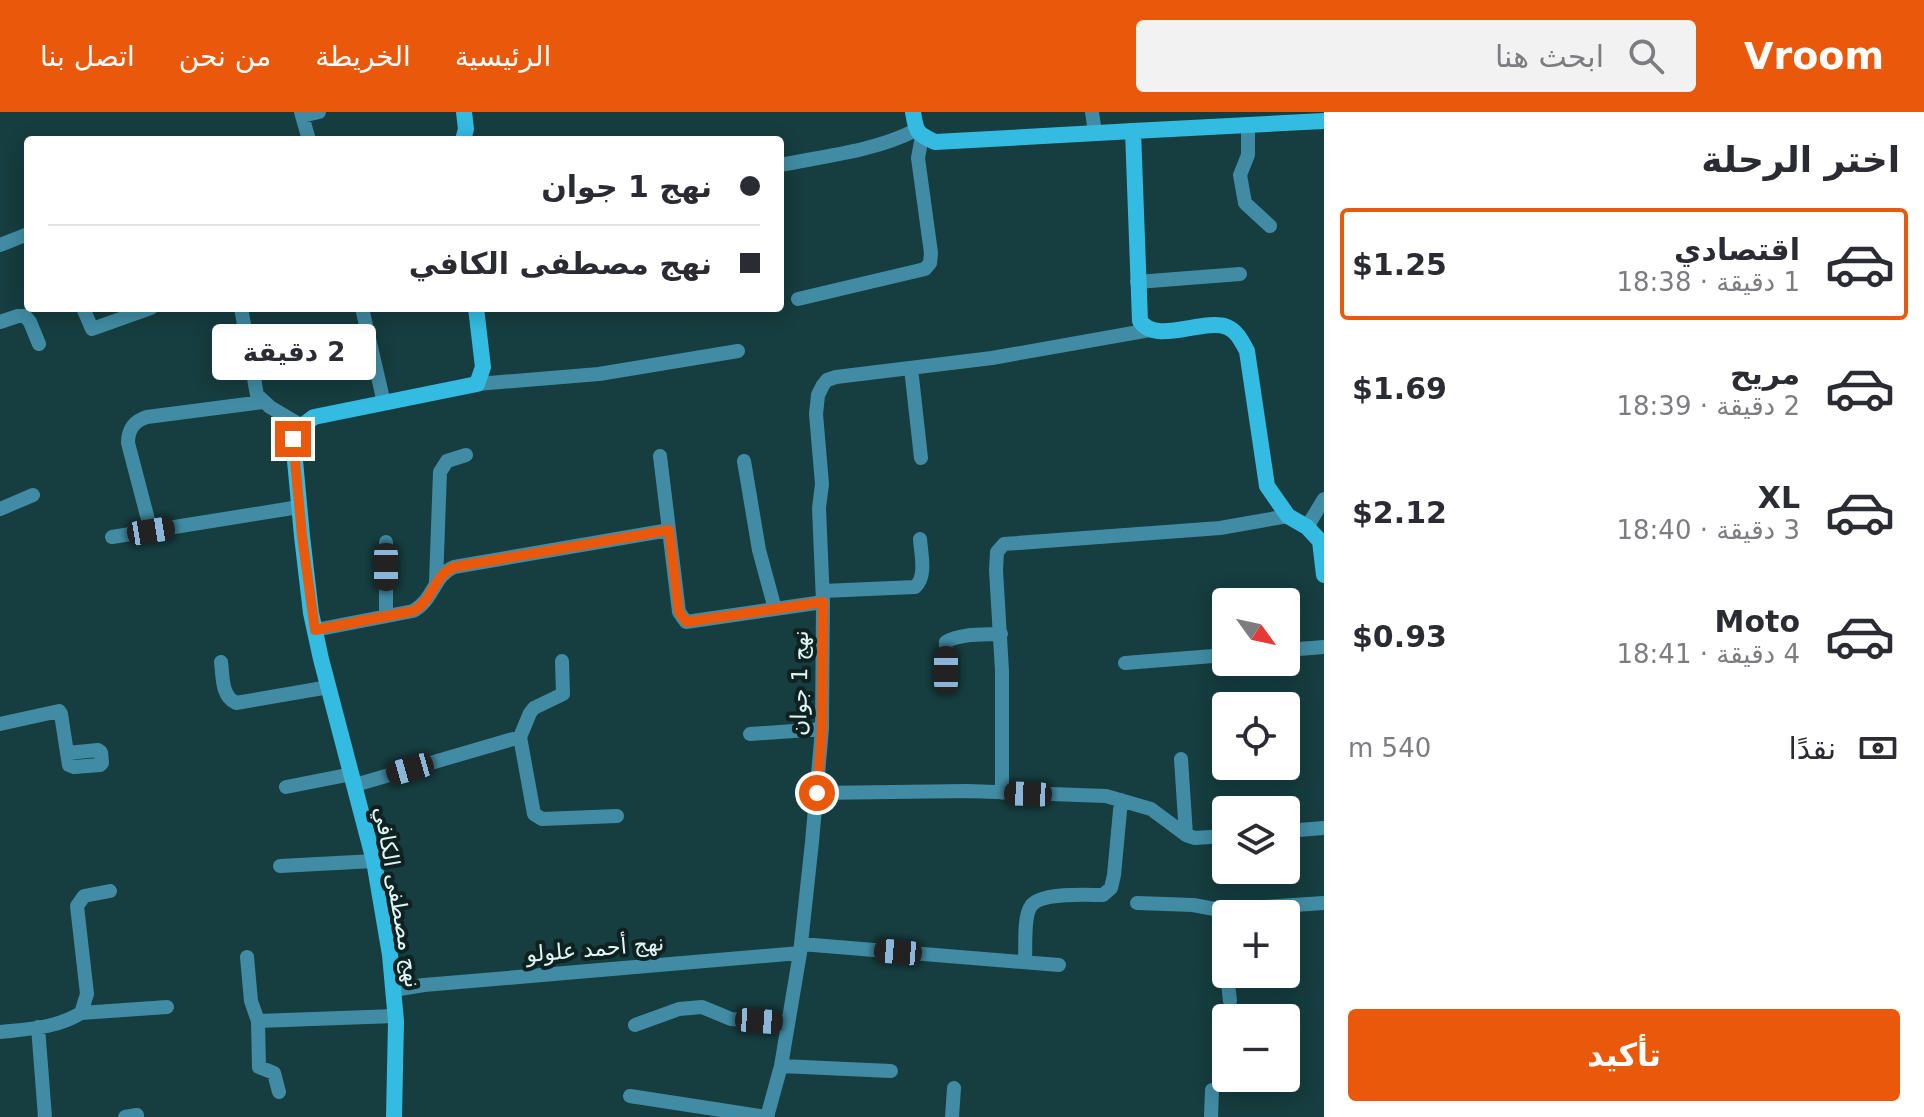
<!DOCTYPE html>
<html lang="ar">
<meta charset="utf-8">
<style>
body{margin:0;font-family:"DejaVu Sans","Noto Sans Arabic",sans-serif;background:#f2f2f3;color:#2b2b33;direction:rtl;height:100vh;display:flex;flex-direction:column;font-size:30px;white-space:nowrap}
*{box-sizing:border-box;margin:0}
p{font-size:26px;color:#7c7c81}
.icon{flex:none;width:44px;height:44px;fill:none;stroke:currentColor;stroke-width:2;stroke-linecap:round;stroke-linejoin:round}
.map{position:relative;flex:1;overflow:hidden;direction:ltr}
.side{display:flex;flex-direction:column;background:#fff;width:600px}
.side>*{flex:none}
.guide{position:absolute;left:24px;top:24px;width:760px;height:176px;border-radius:8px;box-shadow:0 4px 20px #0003;direction:rtl;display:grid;align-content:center;height:176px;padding:0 24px;background:#fff}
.needle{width:52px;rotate:123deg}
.fabs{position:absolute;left:1212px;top:476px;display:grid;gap:16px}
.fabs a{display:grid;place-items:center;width:88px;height:88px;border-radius:8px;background:#fff;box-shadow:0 4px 20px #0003;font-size:40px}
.end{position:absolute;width:36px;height:36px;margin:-18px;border:10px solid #ea580c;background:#fff;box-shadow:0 0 0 4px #fff}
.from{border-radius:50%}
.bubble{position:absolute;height:56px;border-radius:8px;background:#fff;box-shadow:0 4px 20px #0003;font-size:26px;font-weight:700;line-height:56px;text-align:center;direction:rtl}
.car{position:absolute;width:24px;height:48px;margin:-24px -12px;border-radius:10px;box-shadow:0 0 6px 2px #0007;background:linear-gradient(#222 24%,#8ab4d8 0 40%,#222 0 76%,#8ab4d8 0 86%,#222 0)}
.guide b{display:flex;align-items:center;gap:28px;height:76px;font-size:30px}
.guide b+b{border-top:2px solid #e1e1e2}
.guide i{width:20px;height:20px;background:#2b2b33}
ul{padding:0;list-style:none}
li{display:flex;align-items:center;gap:24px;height:112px;margin:0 16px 12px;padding:0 8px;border:4px solid transparent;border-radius:8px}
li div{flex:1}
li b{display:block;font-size:30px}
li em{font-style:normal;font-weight:700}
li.active{border-color:#ea580c}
li>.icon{width:72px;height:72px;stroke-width:1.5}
h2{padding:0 24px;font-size:36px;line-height:96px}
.pay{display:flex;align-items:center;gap:20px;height:88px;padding:0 24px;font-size:30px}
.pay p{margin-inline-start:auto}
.button{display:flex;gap:16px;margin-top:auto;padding:16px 24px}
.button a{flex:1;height:92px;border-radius:8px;background:#ea580c;color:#fff;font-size:32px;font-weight:700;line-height:92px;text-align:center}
header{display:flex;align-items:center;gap:48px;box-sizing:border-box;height:112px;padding:0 40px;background:#ea580c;color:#fff}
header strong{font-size:38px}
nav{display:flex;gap:44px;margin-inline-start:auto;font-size:28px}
.search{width:560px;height:72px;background:#f2f2f3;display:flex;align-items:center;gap:20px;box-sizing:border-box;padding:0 28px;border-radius:8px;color:#7c7c81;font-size:30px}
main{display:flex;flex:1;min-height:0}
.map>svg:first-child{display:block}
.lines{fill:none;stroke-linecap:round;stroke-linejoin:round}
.street{stroke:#418ca4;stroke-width:14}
.secondary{stroke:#34bbe2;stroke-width:16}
.route{stroke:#ea580c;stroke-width:10}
.labels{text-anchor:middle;stroke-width:8;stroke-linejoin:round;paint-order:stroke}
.street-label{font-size:22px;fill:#e0f5f6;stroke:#102121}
</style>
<header>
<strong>Vroom</strong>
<div class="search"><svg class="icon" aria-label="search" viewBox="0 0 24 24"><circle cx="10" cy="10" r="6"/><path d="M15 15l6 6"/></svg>ابحث هنا</div>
<nav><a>الرئيسية</a><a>الخريطة</a><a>من نحن</a><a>اتصل بنا</a></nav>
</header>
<main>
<section class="side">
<h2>اختر الرحلة</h2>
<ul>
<li class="active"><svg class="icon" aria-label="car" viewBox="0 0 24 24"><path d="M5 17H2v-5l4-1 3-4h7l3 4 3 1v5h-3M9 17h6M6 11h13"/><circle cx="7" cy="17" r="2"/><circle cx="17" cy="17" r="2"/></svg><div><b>اقتصادي</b><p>1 دقيقة · 18:38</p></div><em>$1.25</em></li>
<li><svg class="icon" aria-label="car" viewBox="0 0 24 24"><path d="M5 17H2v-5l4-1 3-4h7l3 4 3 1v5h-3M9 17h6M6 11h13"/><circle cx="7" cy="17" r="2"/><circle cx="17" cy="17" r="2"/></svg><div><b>مريح</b><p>2 دقيقة · 18:39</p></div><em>$1.69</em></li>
<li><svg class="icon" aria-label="car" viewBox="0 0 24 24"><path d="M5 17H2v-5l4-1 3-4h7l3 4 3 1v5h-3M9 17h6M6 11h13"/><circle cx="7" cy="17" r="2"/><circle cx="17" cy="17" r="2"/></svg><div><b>XL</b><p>3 دقيقة · 18:40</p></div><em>$2.12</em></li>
<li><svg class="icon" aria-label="car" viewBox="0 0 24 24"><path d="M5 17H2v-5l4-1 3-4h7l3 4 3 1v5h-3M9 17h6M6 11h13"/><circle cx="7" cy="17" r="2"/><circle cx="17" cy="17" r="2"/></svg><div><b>Moto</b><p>4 دقيقة · 18:41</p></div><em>$0.93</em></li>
</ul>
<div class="pay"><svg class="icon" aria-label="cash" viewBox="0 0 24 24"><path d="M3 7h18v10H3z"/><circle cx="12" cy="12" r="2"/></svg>نقدًا<p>540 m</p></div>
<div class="button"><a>تأكيد</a></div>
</section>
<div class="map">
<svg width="1324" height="1005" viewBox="0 0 1324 1005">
<rect width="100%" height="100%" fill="#163d3f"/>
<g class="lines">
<!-- street -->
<path class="street" d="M 301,0 L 309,28
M 1092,0 L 1095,21
M 302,4 L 319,0
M 1248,13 L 1248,43 L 1240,63 L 1245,91 L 1270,114
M 780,53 C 825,44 875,39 916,18
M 0,133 L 28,122
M 1137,170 L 1240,162
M 798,187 L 925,157 L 930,151 L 931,141 L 918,46 L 922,24
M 83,196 L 92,217 L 151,196
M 241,196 L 257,283 L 270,295 L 302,314
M 362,196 L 384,291
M 0,210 L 18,204 L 25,204 L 30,210 L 39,232
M 911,256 L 921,346
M 477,272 L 599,262 L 738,239
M 660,344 L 679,500 L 686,510 L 823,490 L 822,617 L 812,730 L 800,841 L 781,954 L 767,1005
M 744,349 L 759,438 L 775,497
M 0,397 L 33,383
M 1307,415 L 1324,387
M 151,419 L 128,331 C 128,317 134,309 147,305 L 263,290
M 112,425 L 299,395
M 436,470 L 440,360 L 447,349 L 466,343
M 823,479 L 915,475 C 927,465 921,442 920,427
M 823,490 L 819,396 L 822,372 L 816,302 L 818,283 L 823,273 L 827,268 L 836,265 L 992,246 L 1150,218
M 386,504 L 386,430
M 315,518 L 413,499 C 433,489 434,463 454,455 L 669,418
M 1286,538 L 1324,535
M 221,550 C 223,564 221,584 236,591 L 329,575
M 1125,551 L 1226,543
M 946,558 L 946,530 C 961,521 984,523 1001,522
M 0,612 L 59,599 L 61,602 L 67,641
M 750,622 L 822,617
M 520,625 L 530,601 L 534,596 L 563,582 L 562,549
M 98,638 L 101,640 L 102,651 L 100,653 L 74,655 L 69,653 L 67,641 Z
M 1181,647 L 1186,723
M 355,673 L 520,625 L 534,702 L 542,707 L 617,704
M 286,675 L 352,662
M 817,681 L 967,679 L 1106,684 L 1151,697 L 1186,723 L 1195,726 L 1226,724
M 1002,681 L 1002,559 L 996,458 L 997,440 L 1004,432 L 1220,416 L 1288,404
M 1286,719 L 1324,716
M 280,754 L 374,749
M 1137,791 L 1193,793 L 1220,798 L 1324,791
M 1220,798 L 1226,856
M 801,832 L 1059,853
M 247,845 L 251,889 L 258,909 L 395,904
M 1025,849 C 1026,835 1023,805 1031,794 C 1040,780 1087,783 1103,783 L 1111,776 L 1114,763 L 1121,688
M 1227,862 L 1230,889
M 394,878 L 424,873 L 800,841
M 81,901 L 167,895
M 258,909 L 259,955 L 274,961 L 279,980
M 635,913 L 679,897 L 702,895 L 731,907 L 787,911
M 38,915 L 45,1005
M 0,920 C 28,917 57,916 81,901 L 87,882 L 77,794 L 84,784 L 110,779
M 781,954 L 891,959
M 630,984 L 766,1005
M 125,1005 L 137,1003
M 952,1005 L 954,976
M 1211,1005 L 1212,978"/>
<!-- secondary -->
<path class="secondary" d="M 913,0 C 916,20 917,22 935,30 L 1133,19 L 1140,209 C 1156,233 1203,206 1227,215 C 1237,219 1242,230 1247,239 L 1267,374 L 1288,404 L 1307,415 L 1320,429 L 1324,463
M 1133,19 L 1324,9
M 463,28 L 466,17 L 464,0
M 394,1005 L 396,909 L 390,843 L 374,749 L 321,547 L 311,501 L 302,424 L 293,327 L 302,314 L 314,305 L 477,272 L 483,255 L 476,196"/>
</g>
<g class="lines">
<!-- route -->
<path class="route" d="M 293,327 L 302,424 L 315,518 L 413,499 C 433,489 434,463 454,455 L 669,418 L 679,500 L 686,510 L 823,490 L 822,617 L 817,681"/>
</g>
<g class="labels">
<!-- street labels -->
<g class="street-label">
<text transform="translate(799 571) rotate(-89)" y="8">نهج 1 جوان</text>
<text transform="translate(398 785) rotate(80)" y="8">نهج مصطفى الكافي</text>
<text transform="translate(595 836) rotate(-5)" y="8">نهج أحمد علولو</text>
</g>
</g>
</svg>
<div class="fabs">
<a><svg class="needle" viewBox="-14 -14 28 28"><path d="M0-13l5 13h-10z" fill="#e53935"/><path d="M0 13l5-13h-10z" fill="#7c7c81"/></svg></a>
<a><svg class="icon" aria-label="locate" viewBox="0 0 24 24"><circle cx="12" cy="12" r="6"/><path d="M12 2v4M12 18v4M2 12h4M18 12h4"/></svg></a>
<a><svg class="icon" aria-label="layers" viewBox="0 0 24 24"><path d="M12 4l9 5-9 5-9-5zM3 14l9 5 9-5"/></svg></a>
<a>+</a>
<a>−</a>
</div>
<i class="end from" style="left:817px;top:681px"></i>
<i class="end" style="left:293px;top:327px"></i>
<div class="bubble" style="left:212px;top:212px;width:164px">2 دقيقة</div>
<i class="car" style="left:151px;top:419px;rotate:81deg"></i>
<i class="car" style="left:386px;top:455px;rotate:180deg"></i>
<i class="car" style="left:946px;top:558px;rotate:0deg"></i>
<i class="car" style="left:410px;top:657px;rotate:254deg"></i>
<i class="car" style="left:1028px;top:682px;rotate:272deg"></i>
<i class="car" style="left:898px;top:840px;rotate:275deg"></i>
<i class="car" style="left:759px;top:909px;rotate:94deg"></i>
<div class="guide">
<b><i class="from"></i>نهج 1 جوان</b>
<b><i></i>نهج مصطفى الكافي</b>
</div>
</div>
</main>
